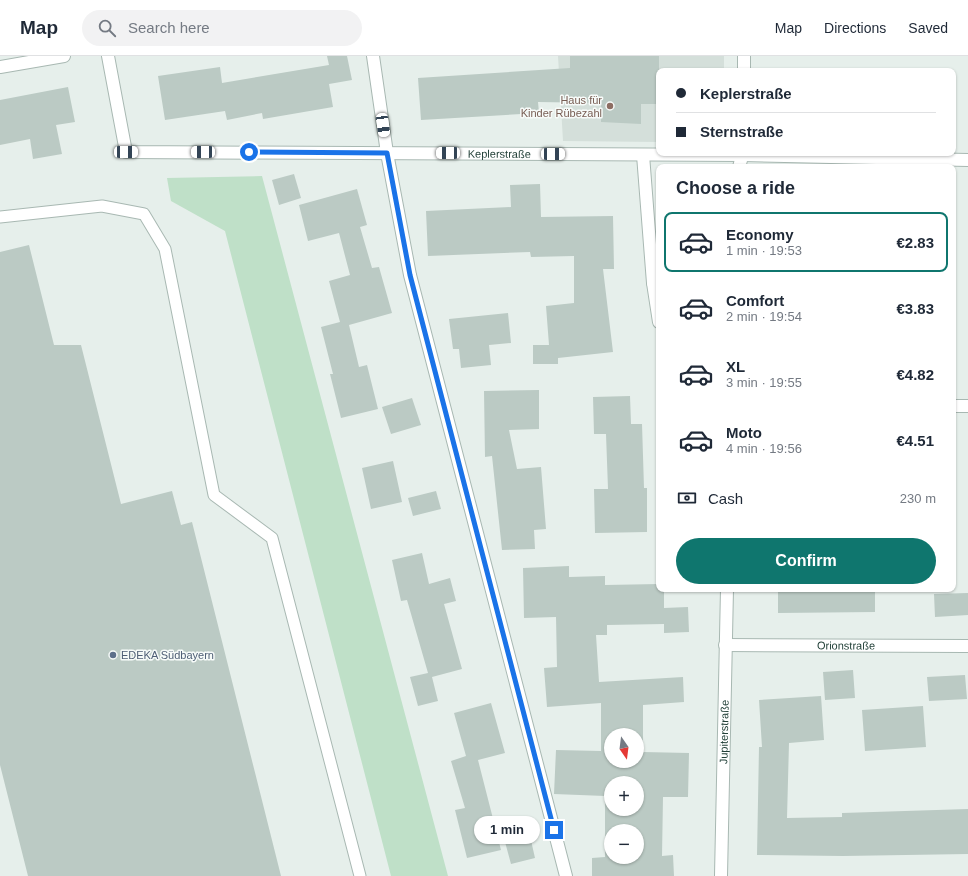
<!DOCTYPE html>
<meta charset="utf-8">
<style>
body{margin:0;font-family:Arial,sans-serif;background:#f2f2f3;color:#1f2937;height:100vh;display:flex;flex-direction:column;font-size:15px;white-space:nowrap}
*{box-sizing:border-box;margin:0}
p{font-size:13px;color:#747a83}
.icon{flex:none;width:22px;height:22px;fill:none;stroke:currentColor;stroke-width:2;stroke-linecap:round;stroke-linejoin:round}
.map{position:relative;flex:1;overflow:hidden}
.side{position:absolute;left:656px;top:108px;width:300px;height:428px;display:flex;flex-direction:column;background:#fff;border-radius:8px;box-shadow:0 1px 3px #0004}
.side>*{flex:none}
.hud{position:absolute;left:656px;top:12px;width:300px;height:88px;border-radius:8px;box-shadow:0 1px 3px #0004;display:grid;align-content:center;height:88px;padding:0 20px;background:#fff}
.needle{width:26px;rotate:166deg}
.tools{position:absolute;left:604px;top:672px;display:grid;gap:8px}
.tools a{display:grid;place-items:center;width:40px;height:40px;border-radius:50%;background:#fff;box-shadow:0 1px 3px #0004;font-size:20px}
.end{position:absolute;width:18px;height:18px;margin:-9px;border:5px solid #1a73e8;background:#fff;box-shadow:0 0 0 2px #fff}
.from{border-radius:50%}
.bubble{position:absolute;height:28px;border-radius:14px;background:#fff;box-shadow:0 1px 3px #0004;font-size:13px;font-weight:700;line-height:28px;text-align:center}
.car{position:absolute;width:12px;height:24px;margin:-12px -6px;border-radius:5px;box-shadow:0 0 3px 1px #0007;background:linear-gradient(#fff 24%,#345 0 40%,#fff 0 76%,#345 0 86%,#fff 0)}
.hud b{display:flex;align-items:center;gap:14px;height:38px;font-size:15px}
.hud b+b{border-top:1px solid #e0e1e3}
.hud i{width:10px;height:10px;background:#1f2937}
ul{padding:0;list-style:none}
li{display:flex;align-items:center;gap:12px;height:60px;margin:0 8px 6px;padding:0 12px;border:2px solid transparent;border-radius:8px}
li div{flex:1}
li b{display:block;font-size:15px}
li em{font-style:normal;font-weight:700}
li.on{border-color:#0f766e}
li>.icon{width:36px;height:36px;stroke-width:1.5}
h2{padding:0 20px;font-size:18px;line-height:48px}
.pay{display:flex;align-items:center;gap:10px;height:44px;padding:0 20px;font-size:15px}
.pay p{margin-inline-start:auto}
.cta{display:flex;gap:8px;margin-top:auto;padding:8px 20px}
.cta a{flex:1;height:46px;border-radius:24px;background:#0f766e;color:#fff;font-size:16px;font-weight:700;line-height:46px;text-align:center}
header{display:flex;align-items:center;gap:24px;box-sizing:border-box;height:56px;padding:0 20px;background:#fff;border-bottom:1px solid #e0e1e3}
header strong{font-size:19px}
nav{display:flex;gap:22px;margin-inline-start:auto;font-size:14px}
.search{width:280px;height:36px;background:#f2f2f3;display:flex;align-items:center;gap:10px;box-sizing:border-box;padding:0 14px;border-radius:22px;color:#747a83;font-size:15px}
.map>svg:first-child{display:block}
.built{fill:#d4dfda}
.green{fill:#bfe0c8}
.building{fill:#bbcac4;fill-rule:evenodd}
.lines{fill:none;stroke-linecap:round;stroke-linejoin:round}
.service-casing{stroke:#a8b8b2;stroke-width:13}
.minor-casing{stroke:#a8b8b2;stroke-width:14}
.service{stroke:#fff;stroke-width:11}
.minor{stroke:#fff;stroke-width:12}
.route{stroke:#1a73e8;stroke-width:5}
.education-dot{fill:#8d6e63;stroke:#f7fbf9;stroke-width:1.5}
.service-dot{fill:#5c6f8a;stroke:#f7fbf9;stroke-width:1.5}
.labels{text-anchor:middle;stroke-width:3;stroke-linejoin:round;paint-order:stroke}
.education-label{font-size:11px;fill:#785e54;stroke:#f7fbf9;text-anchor:end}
.street-label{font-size:11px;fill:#24423a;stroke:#f7fbf9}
.service-label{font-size:11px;fill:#4e5e75;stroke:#f7fbf9;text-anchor:start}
</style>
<header>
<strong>Map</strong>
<div class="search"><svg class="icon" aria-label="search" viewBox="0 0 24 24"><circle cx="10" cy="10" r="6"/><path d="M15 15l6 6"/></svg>Search here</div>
<nav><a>Map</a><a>Directions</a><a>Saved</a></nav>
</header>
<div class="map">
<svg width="968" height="820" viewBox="0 0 968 820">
<rect width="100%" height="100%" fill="#e6efeb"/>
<!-- built -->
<path class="built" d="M 558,0 L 724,0 L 724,15 L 659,15 L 659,86 L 563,85 Z"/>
<!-- green -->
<path class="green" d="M 262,120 L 448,820 L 391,820 L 225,175 L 171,145 L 167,122 Z"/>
<!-- building -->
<path class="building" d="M 327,0 L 347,0 L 352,24 L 329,28 L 333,51 L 263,63 L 262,57 L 227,64 L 225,55 L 165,64 L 158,20 L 220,11 L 222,27 L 329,9 Z
M 570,0 L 659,0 L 659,48 L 641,48 L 641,68 L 601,66 L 601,47 L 538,46 L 539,57 L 421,64 L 418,22 L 570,12 Z
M 68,31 L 75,66 L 56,69 L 62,98 L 33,103 L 30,83 L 0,89 L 0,44 Z
M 294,118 L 301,142 L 279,149 L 272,124 Z
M 540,128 L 541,161 L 613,160 L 614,213 L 603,213 L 613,296 L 558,302 L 558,308 L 533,308 L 533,289 L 549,289 L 546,250 L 574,247 L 574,200 L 531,201 L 530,196 L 428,200 L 426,155 L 511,151 L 510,129 Z
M 357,133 L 367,169 L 360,171 L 372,212 L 379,211 L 392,257 L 349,269 L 359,311 L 367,309 L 378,353 L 341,362 L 330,318 L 333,318 L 321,271 L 340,266 L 329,225 L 350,219 L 339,177 L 308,185 L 299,149 Z
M 29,189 L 54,289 L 81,289 L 121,448 L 172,435 L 181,469 L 192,466 L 281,820 L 28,820 L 0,709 L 0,196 Z
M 508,257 L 511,287 L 489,289 L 491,309 L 461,312 L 459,293 L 453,293 L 449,263 Z
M 539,334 L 539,373 L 509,374 L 517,413 L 541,411 L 546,473 L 534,474 L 535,493 L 502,494 L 492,400 L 485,401 L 484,335 Z
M 630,340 L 631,368 L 642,368 L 644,432 L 647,432 L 647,476 L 595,477 L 594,433 L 608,433 L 606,378 L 594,378 L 593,341 Z
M 412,342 L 421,369 L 391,378 L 382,351 Z
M 393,405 L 402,446 L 371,453 L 362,412 Z
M 436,435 L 441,453 L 413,460 L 408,442 Z
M 422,497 L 429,528 L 450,522 L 456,545 L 444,548 L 462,613 L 432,621 L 438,645 L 418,650 L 410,621 L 428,617 L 407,544 L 401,545 L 392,504 Z
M 569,510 L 569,521 L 605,520 L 605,529 L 659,528 L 659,533 L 664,533 L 664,552 L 688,551 L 689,576 L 664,577 L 664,568 L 607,569 L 607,579 L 596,579 L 599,626 L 683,621 L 684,646 L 643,649 L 643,696 L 689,697 L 688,741 L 663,741 L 662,800 L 673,799 L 674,820 L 592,820 L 592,802 L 605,801 L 605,740 L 554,738 L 556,694 L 601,695 L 601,647 L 547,651 L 544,612 L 557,611 L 556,561 L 524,562 L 523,512 ZM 611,679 L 637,679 L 637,705 L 611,705 ZM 611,727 L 637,727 L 637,753 L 611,753 ZM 611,775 L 637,775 L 637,801 L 611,801 Z
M 778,533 L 875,534 L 875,556 L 778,557 Z
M 968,537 L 968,559 L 935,561 L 934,538 Z
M 853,614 L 855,642 L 825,644 L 823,616 Z
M 965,619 L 967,643 L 929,645 L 927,621 Z
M 821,640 L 824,684 L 789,687 L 787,762 L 842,761 L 842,757 L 968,753 L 968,798 L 843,800 L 757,799 L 759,691 L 762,691 L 759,644 Z
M 491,647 L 505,697 L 478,704 L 501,794 L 467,802 L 455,754 L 465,752 L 451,705 L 466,700 L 454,657 Z
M 923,650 L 926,691 L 865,695 L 862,654 Z
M 530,780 L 535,802 L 511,808 L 505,786 Z"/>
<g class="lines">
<!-- service casing -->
<g class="service-casing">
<path id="service" d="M 0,161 L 102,150 L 144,158 L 165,193 L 214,439 L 272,482 L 360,820"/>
</g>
<!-- minor casing -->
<g class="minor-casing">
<g id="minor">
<path id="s1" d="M 108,0 L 126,96 L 743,99 L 968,104"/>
<path d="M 373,0 L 387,97 L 410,219 L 566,820"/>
<path d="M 0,11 L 64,0"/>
<path d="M 744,15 L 744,0"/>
<path d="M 643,99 L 653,227"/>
<path d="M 739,111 L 743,97"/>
<path d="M 659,222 L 653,227 L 659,266"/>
<path d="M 953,350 L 968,350"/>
<path id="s2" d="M 725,589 L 968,590"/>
<path id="s3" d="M 721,820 L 727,533"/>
</g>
</g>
<!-- service -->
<use href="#service" class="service"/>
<!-- minor -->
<use href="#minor" class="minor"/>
</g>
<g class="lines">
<!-- route -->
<path class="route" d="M 249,96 L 387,97 L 410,219 L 554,774"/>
</g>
<!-- markers -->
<circle class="education-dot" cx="610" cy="50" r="4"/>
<circle class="service-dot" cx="113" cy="599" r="4"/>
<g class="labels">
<!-- education labels -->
<g class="education-label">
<text x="602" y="48">Haus für<tspan x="602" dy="13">Kinder Rübezahl</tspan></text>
</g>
<!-- street labels -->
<g class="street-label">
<text dy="4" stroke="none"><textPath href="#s1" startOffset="471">Keplerstraße</textPath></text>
<text dy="4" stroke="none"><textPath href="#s2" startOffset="121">Orionstraße</textPath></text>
<text dy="4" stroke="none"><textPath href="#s3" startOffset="144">Jupiterstraße</textPath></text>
</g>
<!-- service labels -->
<g class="service-label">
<text x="121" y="603">EDEKA Südbayern</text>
</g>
</g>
</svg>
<div class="tools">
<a><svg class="needle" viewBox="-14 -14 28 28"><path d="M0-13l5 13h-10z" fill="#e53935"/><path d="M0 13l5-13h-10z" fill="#747a83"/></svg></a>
<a>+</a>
<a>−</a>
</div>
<i class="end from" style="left:249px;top:96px"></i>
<i class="end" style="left:554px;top:774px"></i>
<div class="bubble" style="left:474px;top:760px;width:66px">1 min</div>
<i class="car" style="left:383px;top:69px;rotate:172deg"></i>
<i class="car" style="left:126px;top:96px;rotate:90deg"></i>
<i class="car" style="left:203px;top:96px;rotate:270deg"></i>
<i class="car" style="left:448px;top:97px;rotate:270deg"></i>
<i class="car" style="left:553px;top:98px;rotate:90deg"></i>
<div class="hud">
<b><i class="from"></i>Keplerstraße</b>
<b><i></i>Sternstraße</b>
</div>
<section class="side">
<h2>Choose a ride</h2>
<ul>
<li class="on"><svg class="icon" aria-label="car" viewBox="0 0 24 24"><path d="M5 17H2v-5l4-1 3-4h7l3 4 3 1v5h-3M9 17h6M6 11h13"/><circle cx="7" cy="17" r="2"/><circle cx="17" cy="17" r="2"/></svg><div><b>Economy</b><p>1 min · 19:53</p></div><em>€2.83</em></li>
<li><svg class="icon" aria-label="car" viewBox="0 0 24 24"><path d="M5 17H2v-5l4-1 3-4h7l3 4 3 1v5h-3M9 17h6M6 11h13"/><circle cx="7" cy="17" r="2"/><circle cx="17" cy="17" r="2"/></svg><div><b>Comfort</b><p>2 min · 19:54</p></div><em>€3.83</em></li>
<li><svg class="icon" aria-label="car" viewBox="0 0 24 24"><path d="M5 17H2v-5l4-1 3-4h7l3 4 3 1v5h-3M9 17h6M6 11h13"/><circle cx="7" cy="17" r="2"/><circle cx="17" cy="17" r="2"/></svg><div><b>XL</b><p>3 min · 19:55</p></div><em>€4.82</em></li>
<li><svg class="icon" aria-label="car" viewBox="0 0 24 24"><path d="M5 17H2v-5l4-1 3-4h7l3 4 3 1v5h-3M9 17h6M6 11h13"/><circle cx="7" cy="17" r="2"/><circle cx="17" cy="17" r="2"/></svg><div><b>Moto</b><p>4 min · 19:56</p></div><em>€4.51</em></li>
</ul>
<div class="pay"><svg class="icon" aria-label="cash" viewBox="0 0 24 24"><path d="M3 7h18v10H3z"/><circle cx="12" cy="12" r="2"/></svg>Cash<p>230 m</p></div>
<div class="cta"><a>Confirm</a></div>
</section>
</div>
